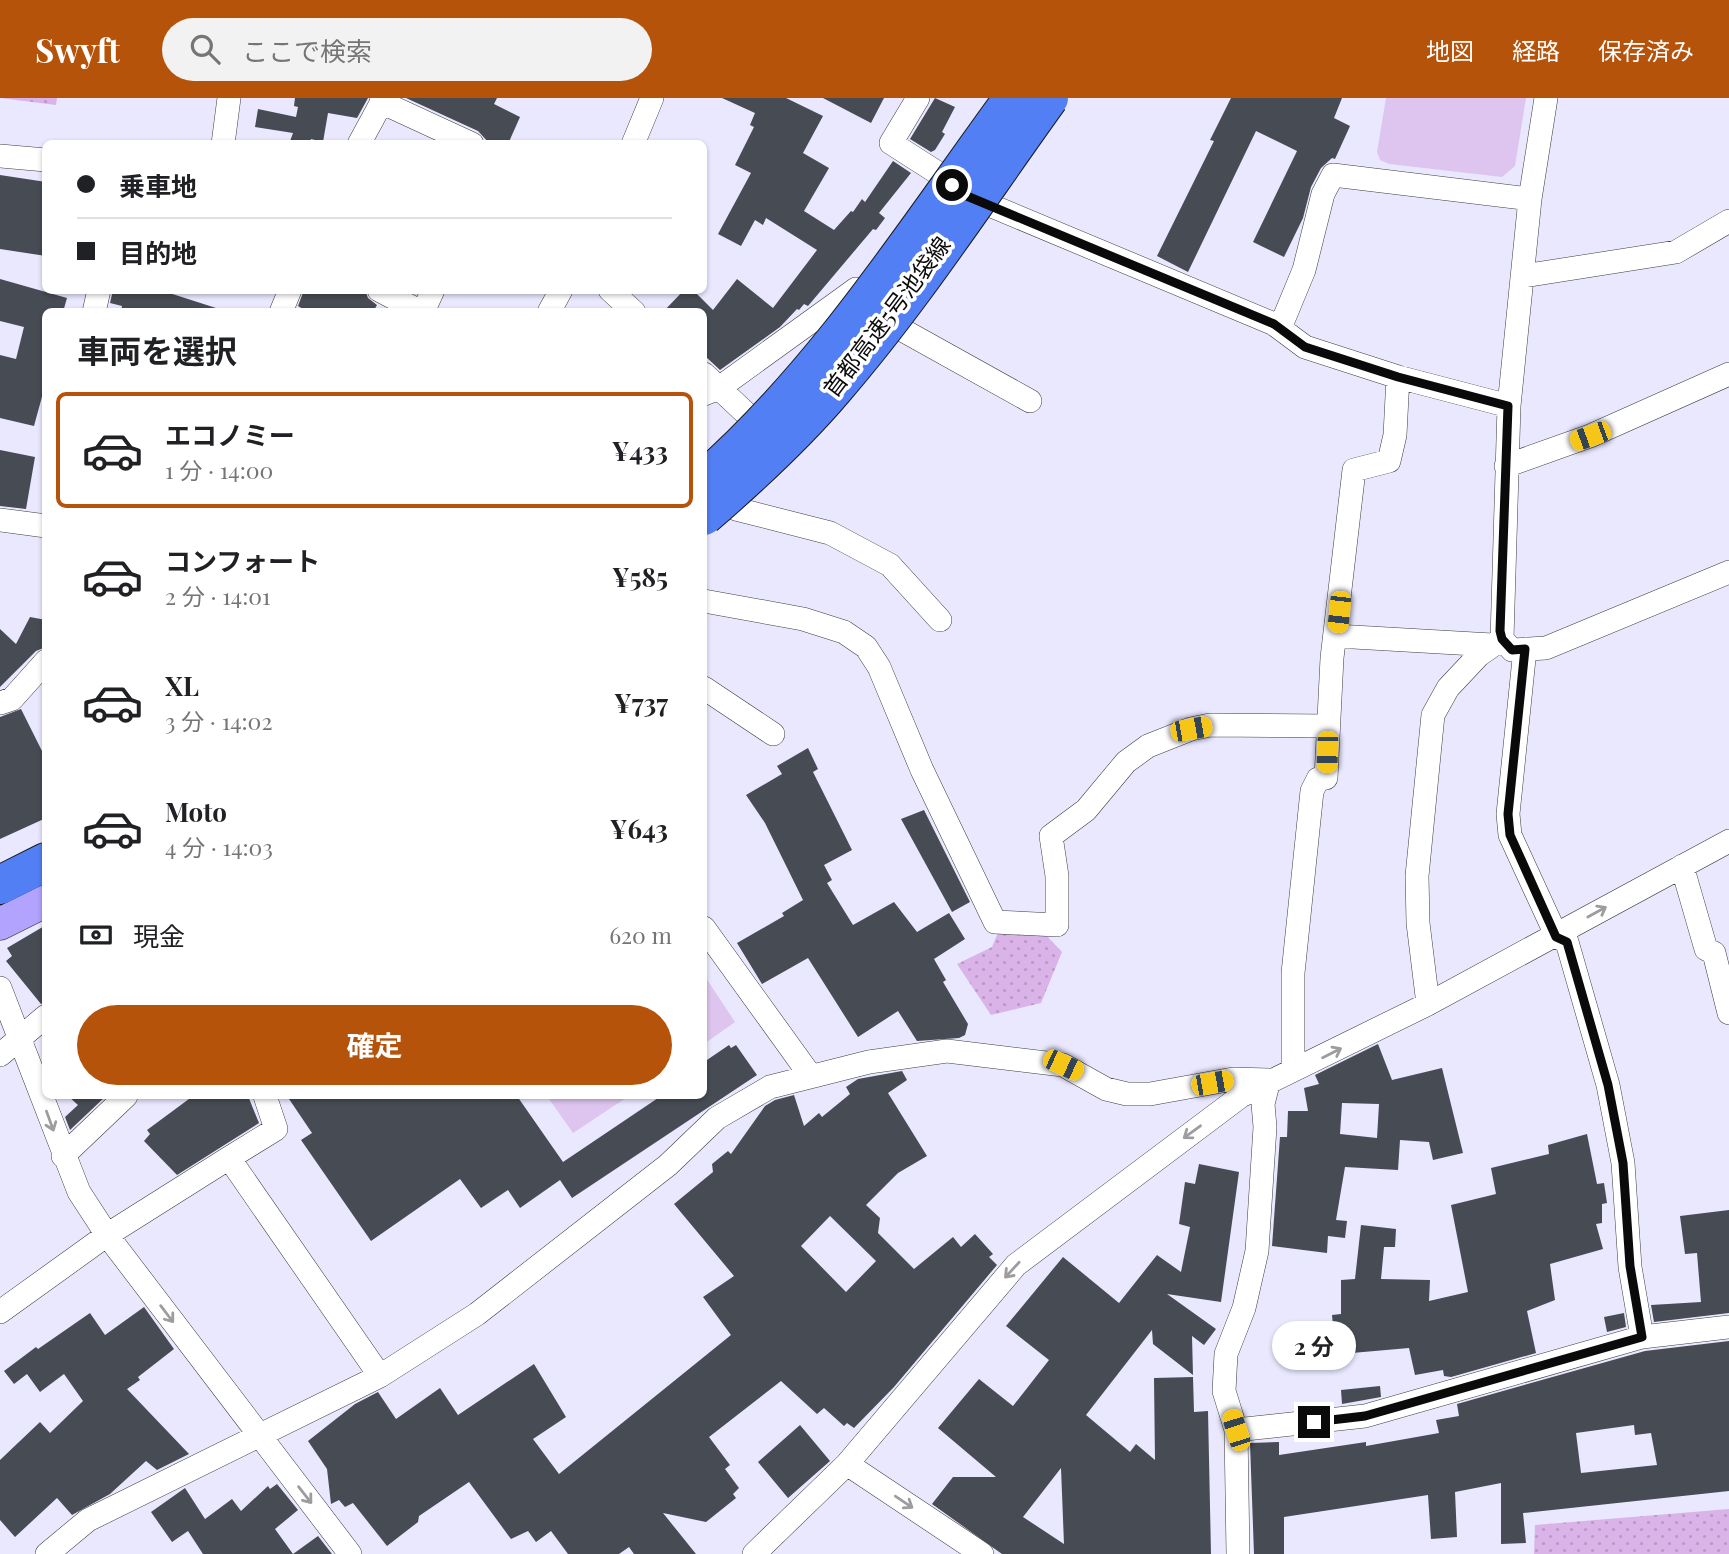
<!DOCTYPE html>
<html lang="ja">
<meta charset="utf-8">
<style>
body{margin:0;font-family:"Playfair Display","Noto Sans JP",serif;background:#f2f2f2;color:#202124;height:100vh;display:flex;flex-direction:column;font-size:26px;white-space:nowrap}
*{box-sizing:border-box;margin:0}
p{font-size:23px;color:#757577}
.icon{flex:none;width:38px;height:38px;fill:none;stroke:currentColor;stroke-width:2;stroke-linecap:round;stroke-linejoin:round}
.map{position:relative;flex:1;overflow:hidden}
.panel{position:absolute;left:42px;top:210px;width:665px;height:791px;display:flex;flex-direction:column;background:#fff;border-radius:10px;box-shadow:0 2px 5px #0004}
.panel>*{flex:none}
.top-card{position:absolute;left:42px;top:42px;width:665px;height:154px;border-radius:10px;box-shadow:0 2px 5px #0004;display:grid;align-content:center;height:154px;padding:0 35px;background:#fff}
.end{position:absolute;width:32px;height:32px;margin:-16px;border:9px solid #0a0a0a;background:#fff;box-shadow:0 0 0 4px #fff}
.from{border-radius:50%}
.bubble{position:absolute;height:49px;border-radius:24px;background:#fff;box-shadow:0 2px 5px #0004;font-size:23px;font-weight:700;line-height:49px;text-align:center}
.car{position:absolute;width:21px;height:42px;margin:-21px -10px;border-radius:9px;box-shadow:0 0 5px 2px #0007;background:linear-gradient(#f5c518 24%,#345 0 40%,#f5c518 0 76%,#345 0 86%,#f5c518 0)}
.top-card b{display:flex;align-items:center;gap:24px;height:66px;font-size:26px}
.top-card b+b{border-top:2px solid #e0e0e0}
.top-card i{width:18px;height:18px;background:#202124}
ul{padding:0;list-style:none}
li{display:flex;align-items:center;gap:21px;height:116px;margin:0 14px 10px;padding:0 21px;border:4px solid transparent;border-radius:10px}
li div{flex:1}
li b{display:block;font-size:26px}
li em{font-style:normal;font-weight:700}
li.current{border-color:#b45309}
li>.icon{width:63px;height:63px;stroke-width:1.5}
h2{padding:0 35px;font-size:32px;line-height:84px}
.pay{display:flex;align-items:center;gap:18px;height:77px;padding:0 35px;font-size:26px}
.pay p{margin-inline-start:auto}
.cta{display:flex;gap:14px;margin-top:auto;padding:14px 35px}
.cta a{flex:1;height:80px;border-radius:42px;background:#b45309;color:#fff;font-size:28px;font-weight:700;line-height:80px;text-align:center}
header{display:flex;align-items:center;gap:42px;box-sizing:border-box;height:98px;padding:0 35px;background:#b45309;color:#fff}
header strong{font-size:33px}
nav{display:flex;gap:38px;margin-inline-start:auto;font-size:24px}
.search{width:490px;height:63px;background:#f2f2f2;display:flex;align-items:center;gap:18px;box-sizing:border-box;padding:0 24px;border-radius:38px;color:#757577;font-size:26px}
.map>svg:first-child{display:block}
.park{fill:url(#park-dots)}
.pitch{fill:#dec5ef}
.building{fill:#474b53;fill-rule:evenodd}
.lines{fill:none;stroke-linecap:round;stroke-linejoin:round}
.street-casing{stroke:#3d3d3d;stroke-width:24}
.secondary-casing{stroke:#2c2c2c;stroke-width:33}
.highway-casing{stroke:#1b1b1b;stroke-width:40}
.street{stroke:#fff;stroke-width:23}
.secondary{stroke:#b1a3fe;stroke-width:32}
.highway{stroke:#527ff3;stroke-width:38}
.highway-bridge-casing{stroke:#1b1b1b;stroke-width:40;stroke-linecap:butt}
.highway-bridge{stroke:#527ff3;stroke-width:38}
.oneway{stroke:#9d9d9d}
.route{stroke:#0a0a0a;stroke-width:9}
.labels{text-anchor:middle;stroke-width:7;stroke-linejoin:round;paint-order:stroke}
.street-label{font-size:23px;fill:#0a0a0a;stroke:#fff}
</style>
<header>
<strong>Swyft</strong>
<div class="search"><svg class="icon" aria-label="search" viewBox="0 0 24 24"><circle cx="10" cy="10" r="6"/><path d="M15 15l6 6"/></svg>ここで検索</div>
<nav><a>地図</a><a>経路</a><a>保存済み</a></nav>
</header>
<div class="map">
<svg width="1729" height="1456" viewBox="0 0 1729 1456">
<defs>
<pattern id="park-dots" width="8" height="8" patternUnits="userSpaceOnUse" patternTransform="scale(1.75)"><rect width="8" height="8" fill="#dab3e8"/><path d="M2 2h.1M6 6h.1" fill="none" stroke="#ba99c6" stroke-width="1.8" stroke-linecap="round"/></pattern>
</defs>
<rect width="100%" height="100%" fill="#e9e8ff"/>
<!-- park -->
<path class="park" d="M 0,0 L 57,0 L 56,7 Z
M 999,832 L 1043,834 L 1062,854 L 1041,905 L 991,917 L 957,866 L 992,849 Z
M 1729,1411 L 1729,1456 L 1534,1456 L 1535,1427 Z"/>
<!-- pitch -->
<path class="pitch" d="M 1386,0 L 1526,0 L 1515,68 L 1502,79 L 1389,66 L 1380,62 L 1377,54 Z
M 704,877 L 735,924 L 704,946 Z
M 547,998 L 629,998 L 573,1035 Z"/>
<!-- building -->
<path class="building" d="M 295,0 L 368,0 L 357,20 L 328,15 L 323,44 L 311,41 L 309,46 L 289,46 L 293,35 L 255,29 L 258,11 L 296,19 L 298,9 L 294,8 Z
M 406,0 L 497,0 L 494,6 L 520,19 L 508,46 L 490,46 L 478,33 Z
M 722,0 L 786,0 L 823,18 L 803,55 L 829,70 L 804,113 L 834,132 L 851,113 L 853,114 L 862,101 L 865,104 L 893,63 L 911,75 L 879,115 L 885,120 L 876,132 L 873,131 L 808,208 L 804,206 L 799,212 L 797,211 L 780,229 L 720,272 L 704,257 L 704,214 L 663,214 L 684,192 L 693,192 L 713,212 L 737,181 L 773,210 L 817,152 L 766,120 L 763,127 L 755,122 L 741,148 L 718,136 L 751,75 L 735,67 L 754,29 L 750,27 L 755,15 Z
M 823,0 L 884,0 L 871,25 Z
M 935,0 L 955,9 L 942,34 L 945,36 L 935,52 L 931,54 L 910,41 Z
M 1231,0 L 1342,0 L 1334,20 L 1350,28 L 1335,61 L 1332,60 L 1321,70 L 1311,89 L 1303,120 L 1284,159 L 1253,144 L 1297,53 L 1256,33 L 1188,174 L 1157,158 L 1214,43 L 1210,42 Z
M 0,77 L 46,84 L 46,158 L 0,151 Z
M 0,181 L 67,200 L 63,214 L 46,214 L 46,284 L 34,328 L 0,320 L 0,257 L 16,261 L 24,229 L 0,223 Z
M 113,192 L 160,192 L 216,210 L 215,214 L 121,214 L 122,208 L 110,205 Z
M 304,192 L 365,192 L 368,200 L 377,207 L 373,214 L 308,214 L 298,208 Z
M 0,352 L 35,359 L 26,411 L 0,408 Z
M 30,519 L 46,522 L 46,549 L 36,553 L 0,589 L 0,531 L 16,546 Z
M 21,611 L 46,661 L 46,720 L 0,741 L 0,619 Z
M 808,650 L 818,671 L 813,674 L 852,752 L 824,767 L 832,782 L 827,785 L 853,827 L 894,804 L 917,834 L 949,815 L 965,841 L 934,861 L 946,882 L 943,884 L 968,926 L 965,937 L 959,940 L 917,943 L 898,913 L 858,939 L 808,860 L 762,886 L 737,845 L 784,818 L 782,815 L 803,802 L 765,725 L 746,697 L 782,676 L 777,668 Z
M 924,712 L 970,804 L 952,814 L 901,721 Z
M 46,827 L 46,904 L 41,906 L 6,863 L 12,858 L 7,850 Z
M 1378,946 L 1392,982 L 1442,970 L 1463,1055 L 1433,1062 L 1429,1044 L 1400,1042 L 1398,1072 L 1345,1069 L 1336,1122 L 1347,1123 L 1345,1140 L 1328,1138 L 1327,1155 L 1272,1148 L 1280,1039 L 1287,1039 L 1288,1013 L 1308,1013 L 1304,990 L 1319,986 L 1315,977 ZM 1342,1005 L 1379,1006 L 1377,1040 L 1340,1036 Z
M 729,947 L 731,950 L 736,947 L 757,977 L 572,1100 L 560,1082 L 520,1110 L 508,1092 L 481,1110 L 460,1081 L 371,1143 L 301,1042 L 312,1035 L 287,998 L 517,998 L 563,1064 L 661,998 L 704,998 L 704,964 Z
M 902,973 L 907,982 L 888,995 L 927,1058 L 898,1075 L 866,1107 L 880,1120 L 878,1135 L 914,1171 L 953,1139 L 961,1149 L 975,1136 L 993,1156 L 989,1159 L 997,1167 L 894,1289 L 854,1330 L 847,1325 L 844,1328 L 824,1310 L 817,1316 L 781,1283 L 709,1339 L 730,1367 L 725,1371 L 739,1390 L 733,1396 L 736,1400 L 706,1424 L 663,1415 L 696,1456 L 634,1456 L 629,1449 L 619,1456 L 568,1456 L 551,1433 L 536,1444 L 528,1433 L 511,1441 L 469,1384 L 419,1418 L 418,1424 L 387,1448 L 353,1405 L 345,1409 L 339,1402 L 331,1406 L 327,1371 L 308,1343 L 355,1306 L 378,1294 L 396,1321 L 440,1290 L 458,1317 L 534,1266 L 566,1319 L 533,1341 L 559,1376 L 731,1237 L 703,1199 L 734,1178 L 674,1106 L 713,1074 L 712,1066 L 728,1053 L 731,1056 L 765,1008 L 775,1002 L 794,997 L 804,1028 L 819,1015 L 822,1019 L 850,996 L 846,989 L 858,981 ZM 830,1118 L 876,1163 L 846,1194 L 801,1148 Z
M 68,998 L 106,998 L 70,1032 L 65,1019 L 78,1007 Z
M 193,998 L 248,998 L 259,1025 L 177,1077 L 144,1043 L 150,1036 L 147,1032 Z
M 1587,1036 L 1597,1086 L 1604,1085 L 1607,1105 L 1602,1106 L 1602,1125 L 1596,1126 L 1603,1151 L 1550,1166 L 1555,1202 L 1527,1213 L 1536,1255 L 1451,1279 L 1444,1278 L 1443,1272 L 1415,1277 L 1409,1250 L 1306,1259 L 1304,1241 L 1334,1238 L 1332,1217 L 1341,1216 L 1341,1182 L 1355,1181 L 1361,1127 L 1396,1131 L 1395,1149 L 1384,1149 L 1381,1181 L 1430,1182 L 1429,1203 L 1468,1194 L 1451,1107 L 1496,1096 L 1491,1070 L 1549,1056 L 1548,1047 Z
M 1199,1066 L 1239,1074 L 1221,1204 L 1167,1196 L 1216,1231 L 1204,1247 L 1192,1238 L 1193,1277 L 1153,1246 L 1152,1232 L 1086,1317 L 1130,1354 L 1136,1346 L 1155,1362 L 1154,1280 L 1193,1279 L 1194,1314 L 1208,1313 L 1211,1456 L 1002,1456 L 932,1406 L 953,1379 L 996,1379 L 938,1330 L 979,1281 L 1013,1308 L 1049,1262 L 1006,1228 L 1063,1159 L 1119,1205 L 1157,1157 L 1181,1174 L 1190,1129 L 1179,1126 L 1185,1084 L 1195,1086 ZM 1061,1370 L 1064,1446 L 1023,1419 Z
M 1729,1112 L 1729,1215 L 1654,1224 L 1651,1207 L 1701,1204 L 1697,1155 L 1685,1156 L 1680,1118 Z
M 144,1209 L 174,1251 L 138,1279 L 140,1282 L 127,1291 L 189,1356 L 157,1372 L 146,1363 L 110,1396 L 72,1417 L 57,1400 L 15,1439 L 0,1422 L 0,1362 L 40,1324 L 50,1335 L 83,1303 L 64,1276 L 40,1294 L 27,1276 L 14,1286 L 4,1273 L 36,1249 L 38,1251 L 90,1215 L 105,1237 Z
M 1624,1215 L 1626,1229 L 1607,1234 L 1604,1219 Z
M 1729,1243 L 1729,1393 L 1523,1415 L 1526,1445 L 1501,1446 L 1501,1385 L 1455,1394 L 1457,1439 L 1431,1441 L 1428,1397 L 1284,1419 L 1284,1456 L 1254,1456 L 1250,1345 L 1279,1344 L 1279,1357 L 1366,1344 L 1366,1348 L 1439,1335 L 1436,1322 L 1459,1318 L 1457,1306 L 1645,1253 ZM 1634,1327 L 1635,1337 L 1651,1335 L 1657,1367 L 1581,1375 L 1576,1335 Z
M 1380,1288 L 1381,1299 L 1342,1306 L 1341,1292 Z
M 800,1327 L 830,1363 L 788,1400 L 758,1364 Z
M 277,1386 L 298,1412 L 275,1431 L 293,1456 L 203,1456 L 188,1433 L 172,1444 L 151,1414 L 185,1390 L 205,1421 L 232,1401 L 241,1413 L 268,1388 L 270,1391 Z
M 318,1438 L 332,1456 L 293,1456 Z"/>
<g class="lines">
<!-- street casing -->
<g class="street-casing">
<path id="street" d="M 918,0 L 891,45 L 941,77 L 963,96 L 1274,226 L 1305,249 L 1398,279 L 1509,308
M 1546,0 L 1530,101 L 1509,308 L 1502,541 L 1512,552 L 1546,550 L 1729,474
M 381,4 L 472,46
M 223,46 L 229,0
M 359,46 L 384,0
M 633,46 L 652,0
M 0,58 L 46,62
M 1524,178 L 1676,154 L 1729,123
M 379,192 L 421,214
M 610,192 L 634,214
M 94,214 L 99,192
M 281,214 L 290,192
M 423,214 L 433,192
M 549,214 L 561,192
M 897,229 L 1030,303
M 1280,230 L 1304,172 L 1323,96 L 1333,77 L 1530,101
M 704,276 L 752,321
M 704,296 L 719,290 L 856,191
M 1506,368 L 1590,338 L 1729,276
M 736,411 L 830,435 L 890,467 L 940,522
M 0,422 L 46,428
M 704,503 L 803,521 L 844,534 L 866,549 L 879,569 L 922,672 L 995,824 L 1057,827 L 1057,778 L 1051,738 L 1086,712 L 1126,664 L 1148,648 L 1191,631 L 1210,627 L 1328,628
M 1336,538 L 1492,547
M 1525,551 L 1508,716 L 1510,737 L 1557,839 L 1567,844 L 1608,987 L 1623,1065 L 1630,1169 L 1642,1239
M 704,590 L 773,636
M 0,605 L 12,601 L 46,563
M 1682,768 L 1706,851 L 1714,855 L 1729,915
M 704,830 L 810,977
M 0,890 L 79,1094 L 107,1137 L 350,1456
M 1428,906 L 1418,825 L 1417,778 L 1433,617 L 1448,590 L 1479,557 L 1502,541
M 0,957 L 46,918
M 1293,969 L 1293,875 L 1312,693 L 1318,681 L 1326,680 L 1332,560 L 1354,372 L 1389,363 L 1395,337 L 1398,279
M 265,998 L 276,1031 L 229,1060 L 380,1278
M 63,1058 L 126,998
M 0,1214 L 107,1137 L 229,1060
M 1236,1332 L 1365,1318 L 1642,1239 L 1729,1229
M 847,1366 L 982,1456
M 47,1456 L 88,1422 L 380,1278 L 477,1216 L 668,1067 L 717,1020 L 770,989 L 869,964 L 947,953 L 1063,967 L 1106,991 L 1127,996 L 1150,996 L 1233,981 L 1269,982
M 754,1456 L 847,1366 L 1016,1167 L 1241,998 L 1428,906 L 1729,743
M 1238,1456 L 1236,1332 L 1224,1293 L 1226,1256 L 1244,1210 L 1257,1153 L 1265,1029 L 1263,1006 L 1269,982"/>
</g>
<!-- secondary casing -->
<g class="secondary-casing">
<path id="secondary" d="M 0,826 L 46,803"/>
</g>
<!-- highway casing -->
<g class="highway-casing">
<path id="highway" d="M 0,787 L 46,764"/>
</g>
<!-- street -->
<use href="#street" class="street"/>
<!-- secondary -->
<use href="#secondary" class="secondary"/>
<!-- highway -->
<use href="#highway" class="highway"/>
<!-- highway-bridge casing -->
<g class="highway-bridge-casing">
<path id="highway-bridge" d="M 704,382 C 827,274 917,131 1013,0
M 704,418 C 749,379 794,338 833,292 C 912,201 979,97 1049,0"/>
</g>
<!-- highway-bridge -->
<use href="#highway-bridge" class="highway-bridge"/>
</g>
<!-- one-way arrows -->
<defs><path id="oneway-shaft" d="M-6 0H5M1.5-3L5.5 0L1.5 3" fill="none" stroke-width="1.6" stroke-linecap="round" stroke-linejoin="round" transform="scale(1.75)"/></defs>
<g class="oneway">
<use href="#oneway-shaft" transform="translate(1597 814) rotate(-29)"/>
<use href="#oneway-shaft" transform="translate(1332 955) rotate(-27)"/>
<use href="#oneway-shaft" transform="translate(50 1023) rotate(70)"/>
<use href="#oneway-shaft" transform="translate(1192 1034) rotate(144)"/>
<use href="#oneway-shaft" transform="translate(1012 1172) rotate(133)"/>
<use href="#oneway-shaft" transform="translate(167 1216) rotate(53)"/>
<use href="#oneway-shaft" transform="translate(305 1397) rotate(52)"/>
<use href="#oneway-shaft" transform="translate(904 1404) rotate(34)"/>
</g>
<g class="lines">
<!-- route -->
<path class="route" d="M 952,87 L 962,96 L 1274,226 L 1305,249 L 1398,279 L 1508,308 L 1500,533 L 1502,541 L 1512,552 L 1525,551 L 1508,716 L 1510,737 L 1556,839 L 1567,844 L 1608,987 L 1623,1065 L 1630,1168 L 1642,1239 L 1365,1318 L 1314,1324"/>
</g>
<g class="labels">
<!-- street labels -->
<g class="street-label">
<text transform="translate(887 219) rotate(-53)" y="8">首都高速5号池袋線</text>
</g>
</g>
</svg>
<i class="end from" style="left:952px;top:87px"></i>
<i class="end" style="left:1314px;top:1324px"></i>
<div class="bubble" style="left:1272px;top:1223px;width:84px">2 分</div>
<i class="car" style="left:1590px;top:338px;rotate:250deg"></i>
<i class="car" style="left:1339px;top:514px;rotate:186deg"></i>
<i class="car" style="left:1191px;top:631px;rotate:80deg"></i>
<i class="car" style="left:1327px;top:654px;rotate:182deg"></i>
<i class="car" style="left:1063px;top:967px;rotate:115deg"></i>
<i class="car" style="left:1212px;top:985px;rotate:80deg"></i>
<i class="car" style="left:1236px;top:1332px;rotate:342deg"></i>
<div class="top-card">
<b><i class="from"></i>乗車地</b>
<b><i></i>目的地</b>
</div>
<section class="panel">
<h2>車両を選択</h2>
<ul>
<li class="current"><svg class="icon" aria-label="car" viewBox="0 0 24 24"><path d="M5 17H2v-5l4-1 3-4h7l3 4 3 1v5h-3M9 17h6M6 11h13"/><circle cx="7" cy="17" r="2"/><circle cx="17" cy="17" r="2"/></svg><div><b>エコノミー</b><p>1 分 · 14:00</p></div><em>¥433</em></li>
<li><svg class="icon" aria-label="car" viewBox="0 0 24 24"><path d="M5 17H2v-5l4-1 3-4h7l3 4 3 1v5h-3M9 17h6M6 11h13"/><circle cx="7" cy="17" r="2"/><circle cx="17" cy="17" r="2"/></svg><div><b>コンフォート</b><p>2 分 · 14:01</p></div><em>¥585</em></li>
<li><svg class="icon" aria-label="car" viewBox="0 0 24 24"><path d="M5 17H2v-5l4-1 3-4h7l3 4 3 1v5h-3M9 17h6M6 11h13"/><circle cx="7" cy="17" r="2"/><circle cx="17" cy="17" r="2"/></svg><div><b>XL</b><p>3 分 · 14:02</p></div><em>¥737</em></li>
<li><svg class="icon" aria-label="car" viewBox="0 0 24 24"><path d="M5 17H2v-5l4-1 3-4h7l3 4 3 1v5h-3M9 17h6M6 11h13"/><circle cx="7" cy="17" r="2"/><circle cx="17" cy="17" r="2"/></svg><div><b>Moto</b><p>4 分 · 14:03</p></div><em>¥643</em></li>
</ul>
<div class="pay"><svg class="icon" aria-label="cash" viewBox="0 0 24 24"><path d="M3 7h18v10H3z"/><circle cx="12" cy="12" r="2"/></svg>現金<p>620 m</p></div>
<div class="cta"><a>確定</a></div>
</section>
</div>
